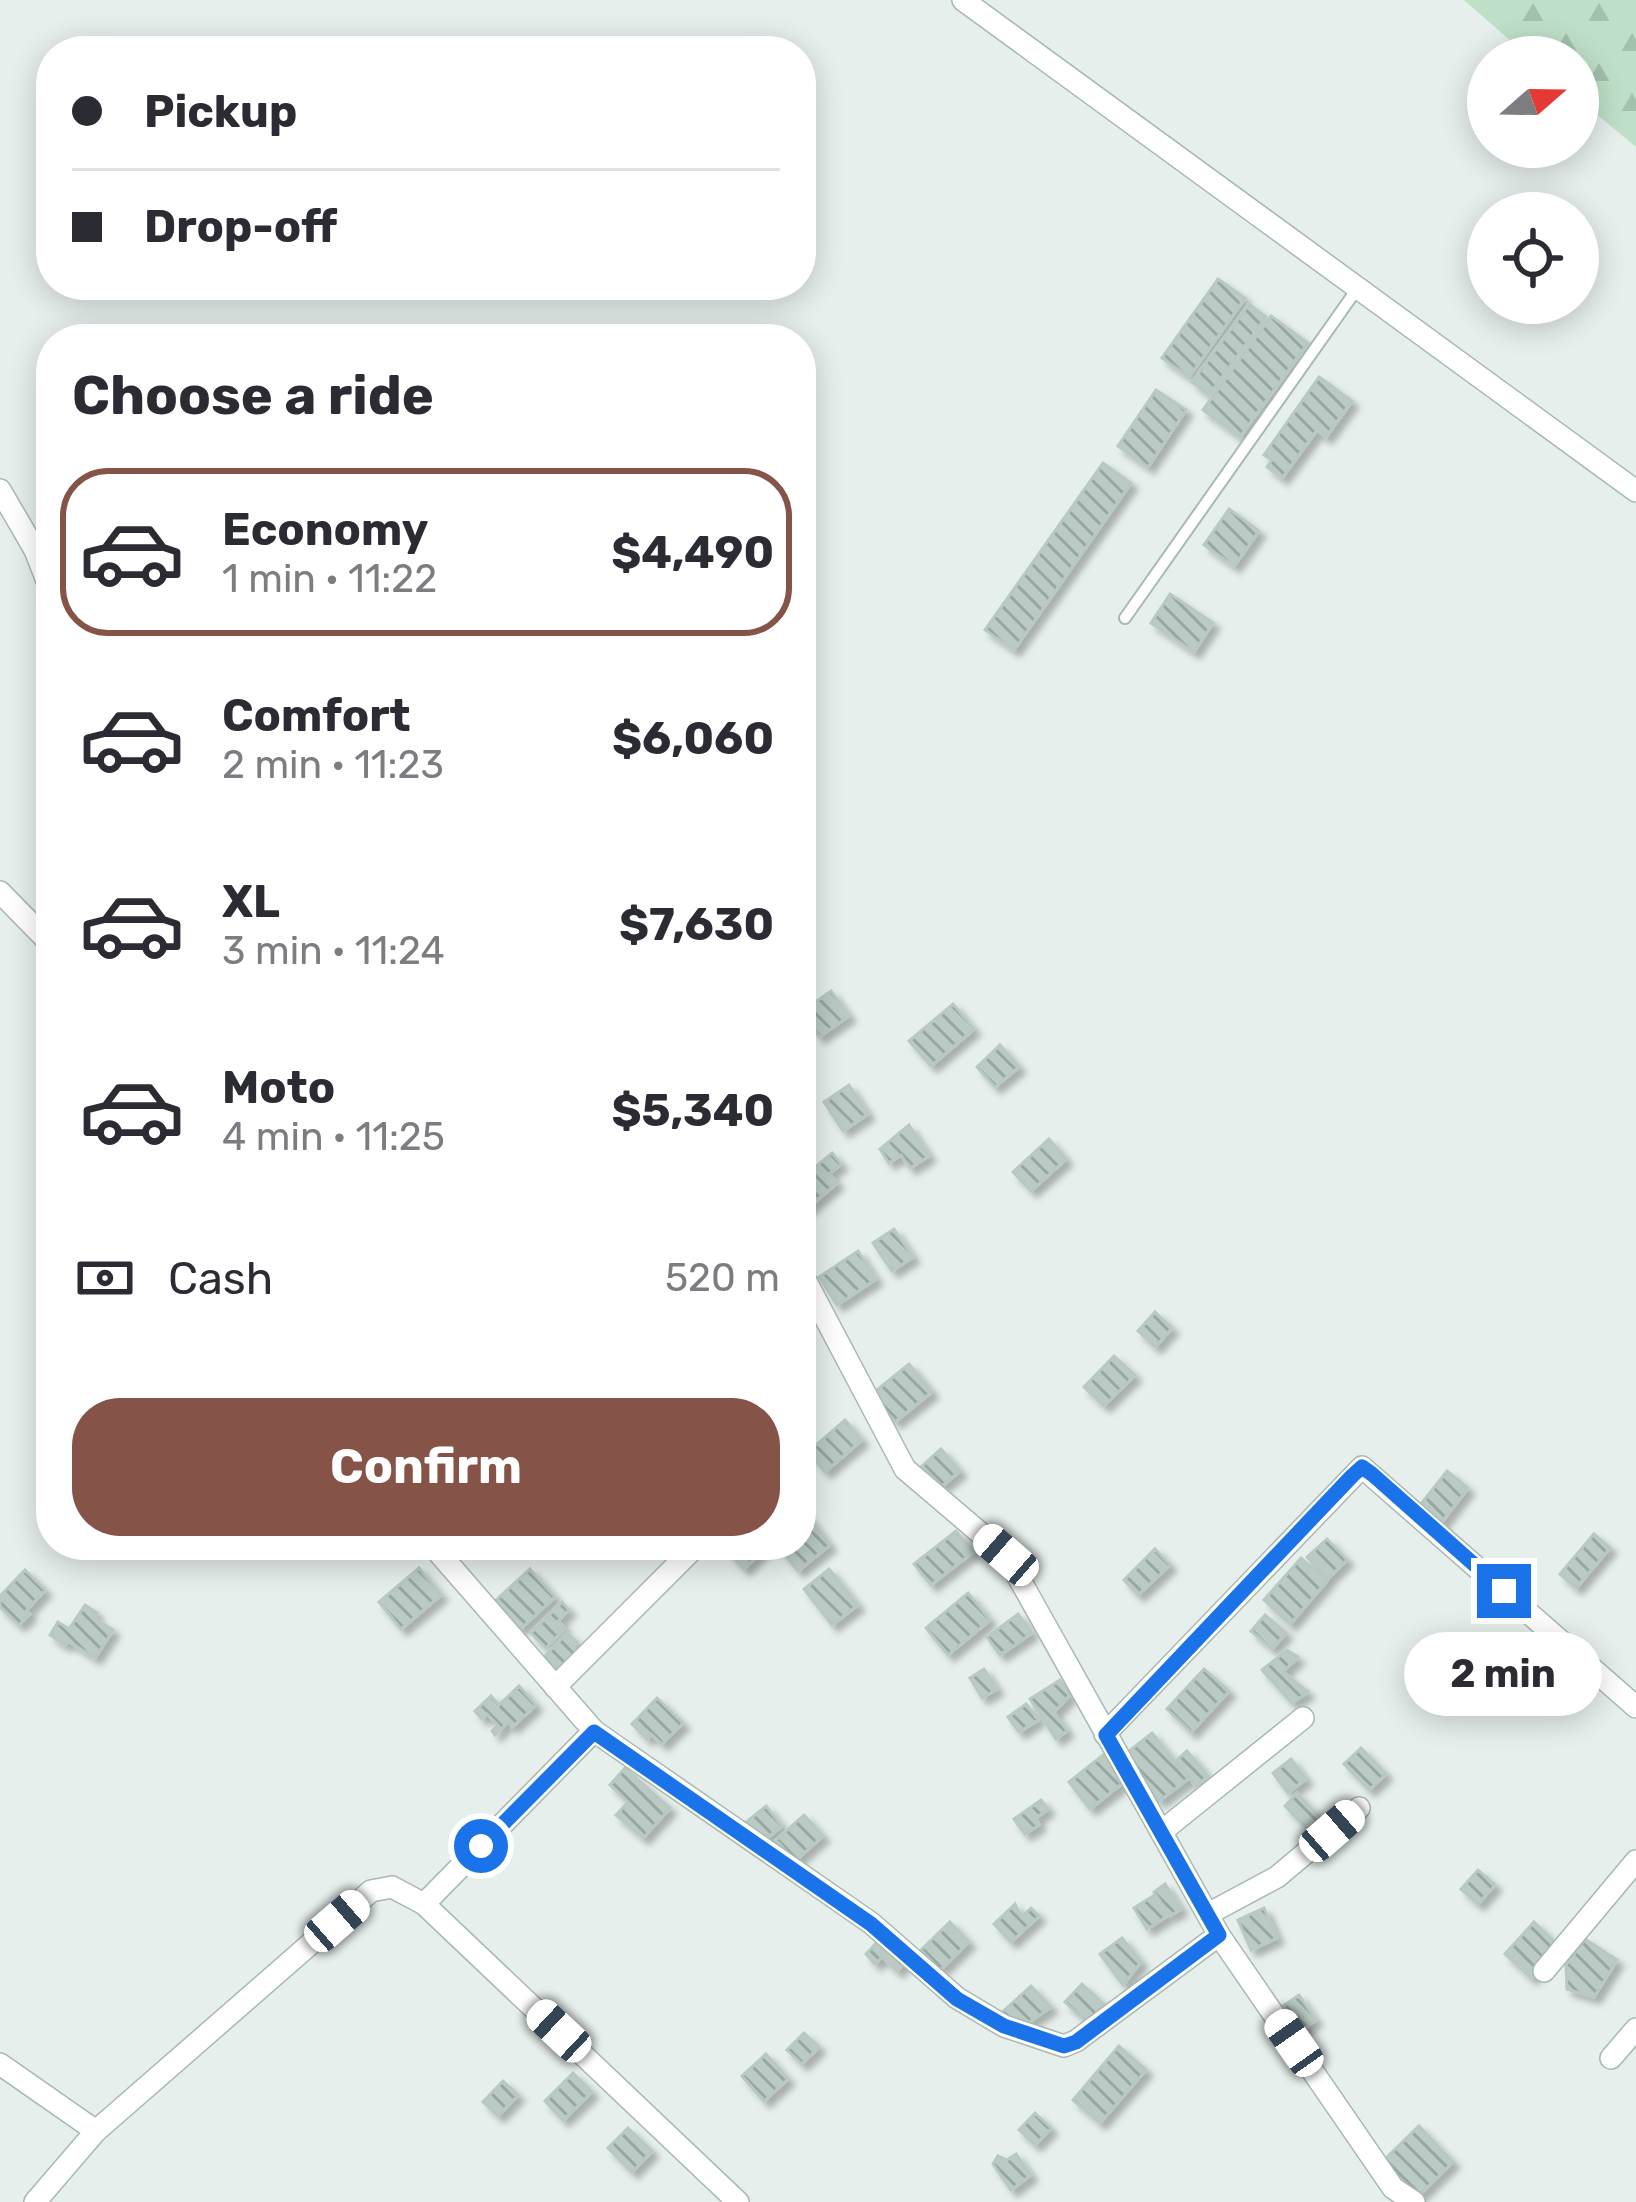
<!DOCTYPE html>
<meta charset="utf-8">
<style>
body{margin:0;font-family:Rubik,sans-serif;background:#f7f7f7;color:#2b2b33;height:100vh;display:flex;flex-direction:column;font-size:45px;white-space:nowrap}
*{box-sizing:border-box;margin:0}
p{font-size:39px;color:#7c7c81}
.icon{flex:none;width:66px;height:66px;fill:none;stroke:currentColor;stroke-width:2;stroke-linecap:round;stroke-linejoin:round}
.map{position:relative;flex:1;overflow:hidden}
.panel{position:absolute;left:36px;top:324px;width:780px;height:1236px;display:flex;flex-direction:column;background:#fff;border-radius:48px;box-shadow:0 6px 30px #0003}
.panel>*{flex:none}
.guide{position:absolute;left:36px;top:36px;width:780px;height:264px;border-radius:48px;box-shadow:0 6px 30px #0003;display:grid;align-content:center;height:264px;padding:0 36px;background:#fff}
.needle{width:78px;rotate:70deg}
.buttons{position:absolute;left:1467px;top:36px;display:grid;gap:24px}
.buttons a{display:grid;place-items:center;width:132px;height:132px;border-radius:50%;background:#fff;box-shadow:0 6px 30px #0003;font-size:60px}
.end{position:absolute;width:54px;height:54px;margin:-27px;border:15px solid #1a73e8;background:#fff;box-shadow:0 0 0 6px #fff}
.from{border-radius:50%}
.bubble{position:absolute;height:84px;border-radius:42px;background:#fff;box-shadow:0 6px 30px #0003;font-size:39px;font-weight:700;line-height:84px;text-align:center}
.car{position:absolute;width:36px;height:72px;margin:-36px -18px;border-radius:15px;box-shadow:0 0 9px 3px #0007;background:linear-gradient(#fff 24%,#345 0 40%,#fff 0 76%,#345 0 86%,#fff 0)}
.guide b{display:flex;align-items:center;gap:42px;height:114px;font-size:45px}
.guide b+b{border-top:3px solid #e1e1e2}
.guide i{width:30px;height:30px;background:#2b2b33}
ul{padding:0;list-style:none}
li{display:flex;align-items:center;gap:36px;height:168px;margin:0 24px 18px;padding:0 12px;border:6px solid transparent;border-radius:48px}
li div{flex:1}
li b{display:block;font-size:45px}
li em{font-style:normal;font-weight:700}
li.active{border-color:#855347}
li>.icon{width:108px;height:108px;stroke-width:1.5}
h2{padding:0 36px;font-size:54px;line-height:144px}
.pay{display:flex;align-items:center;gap:30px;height:132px;padding:0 36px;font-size:45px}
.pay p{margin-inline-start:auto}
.button{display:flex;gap:24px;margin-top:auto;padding:24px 36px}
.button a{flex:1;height:138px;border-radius:48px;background:#855347;color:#fff;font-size:48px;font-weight:700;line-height:138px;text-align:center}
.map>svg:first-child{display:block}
.forest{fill:url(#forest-firs)}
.building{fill:url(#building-back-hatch);stroke:#b8c9c2;stroke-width:3;filter:url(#shadow)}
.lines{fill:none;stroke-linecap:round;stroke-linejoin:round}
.lane-casing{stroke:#a8b8b2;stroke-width:14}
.street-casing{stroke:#a8b8b2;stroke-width:24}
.lane{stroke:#fff;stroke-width:10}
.street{stroke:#fff;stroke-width:21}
.route{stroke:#1a73e8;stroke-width:15}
</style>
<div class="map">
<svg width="1636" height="2202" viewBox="0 0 1636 2202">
<defs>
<pattern id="forest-firs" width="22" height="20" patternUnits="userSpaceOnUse" patternTransform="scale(3)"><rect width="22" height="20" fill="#bfe0c8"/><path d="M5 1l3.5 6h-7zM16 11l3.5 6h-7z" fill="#a4c1ad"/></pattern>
<pattern id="building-back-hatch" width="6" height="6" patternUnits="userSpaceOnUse" patternTransform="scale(3)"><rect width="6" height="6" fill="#bbcac4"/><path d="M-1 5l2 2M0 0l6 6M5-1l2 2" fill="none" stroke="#98a6a0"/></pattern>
<filter id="shadow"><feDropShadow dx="6" dy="6" stdDeviation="3" flood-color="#0004"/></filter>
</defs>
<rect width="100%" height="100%" fill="#e6efeb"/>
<!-- forest -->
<path class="forest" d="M 1464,0 L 1636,0 L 1636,147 L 1578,99 L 1578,57 L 1529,57 Z"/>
<!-- building -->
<path class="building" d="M 1218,279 L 1245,298 L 1189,377 L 1162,358 Z
M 1249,304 L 1266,317 L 1209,395 L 1192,382 Z
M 1271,316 L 1308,343 L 1240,437 L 1203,410 Z
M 1319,377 L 1352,401 L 1326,437 L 1317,430 L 1282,478 L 1267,467 L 1272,460 L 1264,455 Z
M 1156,390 L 1186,410 L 1148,467 L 1118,446 Z
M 1103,463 L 1131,483 L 1014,650 L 985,630 Z
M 1229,509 L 1259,531 L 1234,566 L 1204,545 Z
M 1170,594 L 1213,623 L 1194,652 L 1151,623 Z
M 831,991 L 849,1016 L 819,1037 L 801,1012 Z
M 953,1004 L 974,1029 L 931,1066 L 909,1041 Z
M 1000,1045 L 1019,1067 L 995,1087 L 977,1067 Z
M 849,1085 L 868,1114 L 843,1131 L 824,1102 Z
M 909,1125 L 929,1156 L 910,1168 L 901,1155 L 889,1163 L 880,1149 Z
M 1049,1139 L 1066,1159 L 1031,1191 L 1013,1172 Z
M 832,1153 L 841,1164 L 829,1174 L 837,1183 L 801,1214 L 801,1179 Z
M 894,1229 L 913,1257 L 892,1271 L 873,1243 Z
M 858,1251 L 876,1279 L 837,1305 L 819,1277 Z
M 1155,1312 L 1172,1328 L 1155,1347 L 1138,1331 Z
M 1114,1356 L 1135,1375 L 1104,1406 L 1084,1387 Z
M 909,1364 L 932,1392 L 895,1422 L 872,1394 Z
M 845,1420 L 862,1440 L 825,1472 L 808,1452 Z
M 941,1449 L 960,1471 L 941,1487 L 922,1466 Z
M 1447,1471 L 1468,1488 L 1439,1526 L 1417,1509 Z
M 801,1508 L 830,1545 L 798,1571 L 777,1545 L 801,1545 Z
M 956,1531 L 973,1552 L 931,1585 L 914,1564 Z
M 1594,1534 L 1610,1548 L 1576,1588 L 1560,1574 Z
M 1327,1539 L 1347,1560 L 1327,1579 L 1307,1557 Z
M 768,1545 L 744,1569 L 727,1551 L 732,1545 Z
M 1155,1549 L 1170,1565 L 1138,1595 L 1124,1580 Z
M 1301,1558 L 1327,1581 L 1290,1624 L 1264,1600 Z
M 419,1568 L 441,1595 L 401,1629 L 379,1602 Z
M 530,1569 L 555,1597 L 520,1629 L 495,1601 Z
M 829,1569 L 858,1605 L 832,1625 L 804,1589 Z
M 25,1570 L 45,1590 L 26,1611 L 30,1614 L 19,1625 L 0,1607 L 0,1596 Z
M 968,1593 L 990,1620 L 948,1655 L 926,1628 Z
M 562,1602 L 569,1610 L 558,1621 L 565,1628 L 546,1648 L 531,1633 Z
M 85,1605 L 97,1613 L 94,1618 L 113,1630 L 95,1658 L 68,1641 L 65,1645 L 50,1635 L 58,1622 L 69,1629 Z
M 1018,1614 L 1032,1633 L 1000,1655 L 987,1637 Z
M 1265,1615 L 1286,1633 L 1272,1649 L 1251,1631 Z
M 567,1633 L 577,1642 L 573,1646 L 579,1653 L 562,1672 L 545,1656 Z
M 1287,1650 L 1298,1657 L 1283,1672 L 1308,1692 L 1292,1703 L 1262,1670 Z
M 984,1669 L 997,1689 L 982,1698 L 970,1678 Z
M 1204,1669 L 1229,1691 L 1191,1732 L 1167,1709 Z
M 1060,1680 L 1070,1695 L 1054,1712 L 1067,1731 L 1056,1739 L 1030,1699 Z
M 519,1686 L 536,1705 L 512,1727 L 509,1721 L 495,1735 L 492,1731 L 498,1725 L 487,1714 L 482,1719 L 475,1711 L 491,1696 L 499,1705 Z
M 657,1698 L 683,1723 L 662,1744 L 651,1734 L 647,1739 L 632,1724 Z
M 1026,1704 L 1038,1720 L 1019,1732 L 1008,1717 Z
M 1152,1733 L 1188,1779 L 1159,1801 L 1124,1755 Z
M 1361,1748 L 1386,1774 L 1369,1790 L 1344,1764 Z
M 1187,1751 L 1208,1776 L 1196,1786 L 1176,1761 Z
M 1103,1755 L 1124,1782 L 1090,1809 L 1069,1782 Z
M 1291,1759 L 1306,1779 L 1288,1793 L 1273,1773 Z
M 625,1768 L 670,1808 L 643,1838 L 616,1815 L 628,1802 L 610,1785 Z
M 1297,1793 L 1320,1818 L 1309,1831 L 1285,1806 Z
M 1041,1800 L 1048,1809 L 1036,1818 L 1039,1825 L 1025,1834 L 1014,1819 Z
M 766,1806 L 782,1826 L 760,1844 L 744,1824 Z
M 804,1815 L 823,1836 L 795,1861 L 776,1840 Z
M 1478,1870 L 1495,1885 L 1478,1904 L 1461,1889 Z
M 1165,1884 L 1181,1909 L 1170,1916 L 1154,1892 Z
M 1153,1896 L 1166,1917 L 1147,1929 L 1134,1908 Z
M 1015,1904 L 1021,1917 L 1031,1908 L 1039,1916 L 1011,1942 L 994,1924 Z
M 1264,1908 L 1277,1938 L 1251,1950 L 1238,1920 Z
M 950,1922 L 969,1942 L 940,1970 L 921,1950 Z
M 1534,1922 L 1560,1947 L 1531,1978 L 1505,1954 Z
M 882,1937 L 906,1961 L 897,1971 L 882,1957 L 875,1964 L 866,1954 Z
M 1122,1938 L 1141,1962 L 1123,1985 L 1100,1954 Z
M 1585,1939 L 1617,1960 L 1594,1997 L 1567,1989 L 1566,1965 Z
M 1082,1984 L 1107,2007 L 1090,2025 L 1065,2002 Z
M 1031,1986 L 1051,2007 L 1025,2025 L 1018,2018 L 1009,2025 L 999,2015 Z
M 1299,1995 L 1316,2020 L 1293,2036 L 1276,2011 Z
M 804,2033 L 819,2047 L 802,2064 L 787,2050 Z
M 1119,2046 L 1146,2070 L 1100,2123 L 1073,2100 Z
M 766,2054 L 788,2079 L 764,2101 L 742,2076 Z
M 573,2073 L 592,2092 L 563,2120 L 545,2101 Z
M 503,2081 L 518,2095 L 498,2116 L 483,2102 Z
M 1035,2113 L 1051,2128 L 1035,2145 L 1019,2130 Z
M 1419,2126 L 1453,2162 L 1416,2198 L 1382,2162 Z
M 628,2128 L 652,2151 L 632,2172 L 608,2148 Z
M 1016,2154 L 1031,2175 L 1011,2190 L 993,2164 L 998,2156 L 1007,2160 Z"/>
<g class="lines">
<!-- lane casing -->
<g class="lane-casing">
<path id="lane" d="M 1125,618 L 1357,289"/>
</g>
<!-- street casing -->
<g class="street-casing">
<path id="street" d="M 963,0 L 1636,491
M 0,490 L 35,550 L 51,591
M 0,892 L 45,938 L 51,950
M 801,1272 L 905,1469 L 1006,1555 L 1219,1935 L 1393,2188 L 1414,2202
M 432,1545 L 594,1731 L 871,1923 L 957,1998 L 1004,2026 L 1064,2046 L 1076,2041 L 1219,1935
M 555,1687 L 697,1545
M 1105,1734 L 1362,1467 L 1636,1707
M 1161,1832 L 1303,1718
M 424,1904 L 594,1731
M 1208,1914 L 1277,1877 L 1359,1808
M 1544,1971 L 1636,1861
M 1611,2058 L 1636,2029
M 0,2064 L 96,2131
M 35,2202 L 96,2131 L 371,1891 L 392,1887 L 424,1904 L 738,2202"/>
</g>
<!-- lane -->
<use href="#lane" class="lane"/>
<!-- street -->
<use href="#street" class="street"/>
</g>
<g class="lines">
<!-- route -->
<path class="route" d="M 481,1846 L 594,1732 L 871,1924 L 957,1999 L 1004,2026 L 1064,2046 L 1076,2042 L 1219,1935 L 1106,1735 L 1352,1476 L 1362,1467 L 1372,1474 L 1504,1591"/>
</g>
</svg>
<div class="buttons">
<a><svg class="needle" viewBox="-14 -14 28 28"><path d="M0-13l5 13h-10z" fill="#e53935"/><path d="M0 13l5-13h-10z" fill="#7c7c81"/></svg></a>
<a><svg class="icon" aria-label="locate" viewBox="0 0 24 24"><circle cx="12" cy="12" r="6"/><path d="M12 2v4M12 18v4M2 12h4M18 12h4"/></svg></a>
</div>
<i class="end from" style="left:481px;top:1846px"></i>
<i class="end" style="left:1504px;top:1591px"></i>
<div class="bubble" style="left:1404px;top:1632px;width:198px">2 min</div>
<i class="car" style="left:1006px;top:1555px;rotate:311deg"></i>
<i class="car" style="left:1332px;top:1831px;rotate:49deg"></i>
<i class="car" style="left:337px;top:1921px;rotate:49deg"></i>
<i class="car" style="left:559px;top:2031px;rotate:313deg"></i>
<i class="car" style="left:1294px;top:2043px;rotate:325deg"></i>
<div class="guide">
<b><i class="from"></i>Pickup</b>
<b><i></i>Drop-off</b>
</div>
<section class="panel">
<h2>Choose a ride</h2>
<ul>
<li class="active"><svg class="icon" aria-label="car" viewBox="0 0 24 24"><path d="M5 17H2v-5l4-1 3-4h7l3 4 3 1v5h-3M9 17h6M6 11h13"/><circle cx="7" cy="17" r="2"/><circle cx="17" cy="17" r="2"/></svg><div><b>Economy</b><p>1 min · 11:22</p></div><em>$4,490</em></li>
<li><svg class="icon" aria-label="car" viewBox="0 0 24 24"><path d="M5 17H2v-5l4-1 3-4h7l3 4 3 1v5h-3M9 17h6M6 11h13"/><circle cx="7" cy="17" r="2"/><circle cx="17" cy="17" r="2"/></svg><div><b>Comfort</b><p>2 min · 11:23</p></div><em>$6,060</em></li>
<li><svg class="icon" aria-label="car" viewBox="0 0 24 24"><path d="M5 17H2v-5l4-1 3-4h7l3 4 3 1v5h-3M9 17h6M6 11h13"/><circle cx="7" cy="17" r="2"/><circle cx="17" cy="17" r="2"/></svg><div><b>XL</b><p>3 min · 11:24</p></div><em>$7,630</em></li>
<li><svg class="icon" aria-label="car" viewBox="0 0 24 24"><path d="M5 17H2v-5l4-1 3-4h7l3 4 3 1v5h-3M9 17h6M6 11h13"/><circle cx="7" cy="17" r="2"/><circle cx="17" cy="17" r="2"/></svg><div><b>Moto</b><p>4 min · 11:25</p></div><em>$5,340</em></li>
</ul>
<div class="pay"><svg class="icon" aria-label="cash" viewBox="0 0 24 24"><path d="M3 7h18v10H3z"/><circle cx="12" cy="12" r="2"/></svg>Cash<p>520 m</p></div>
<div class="button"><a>Confirm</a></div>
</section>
</div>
